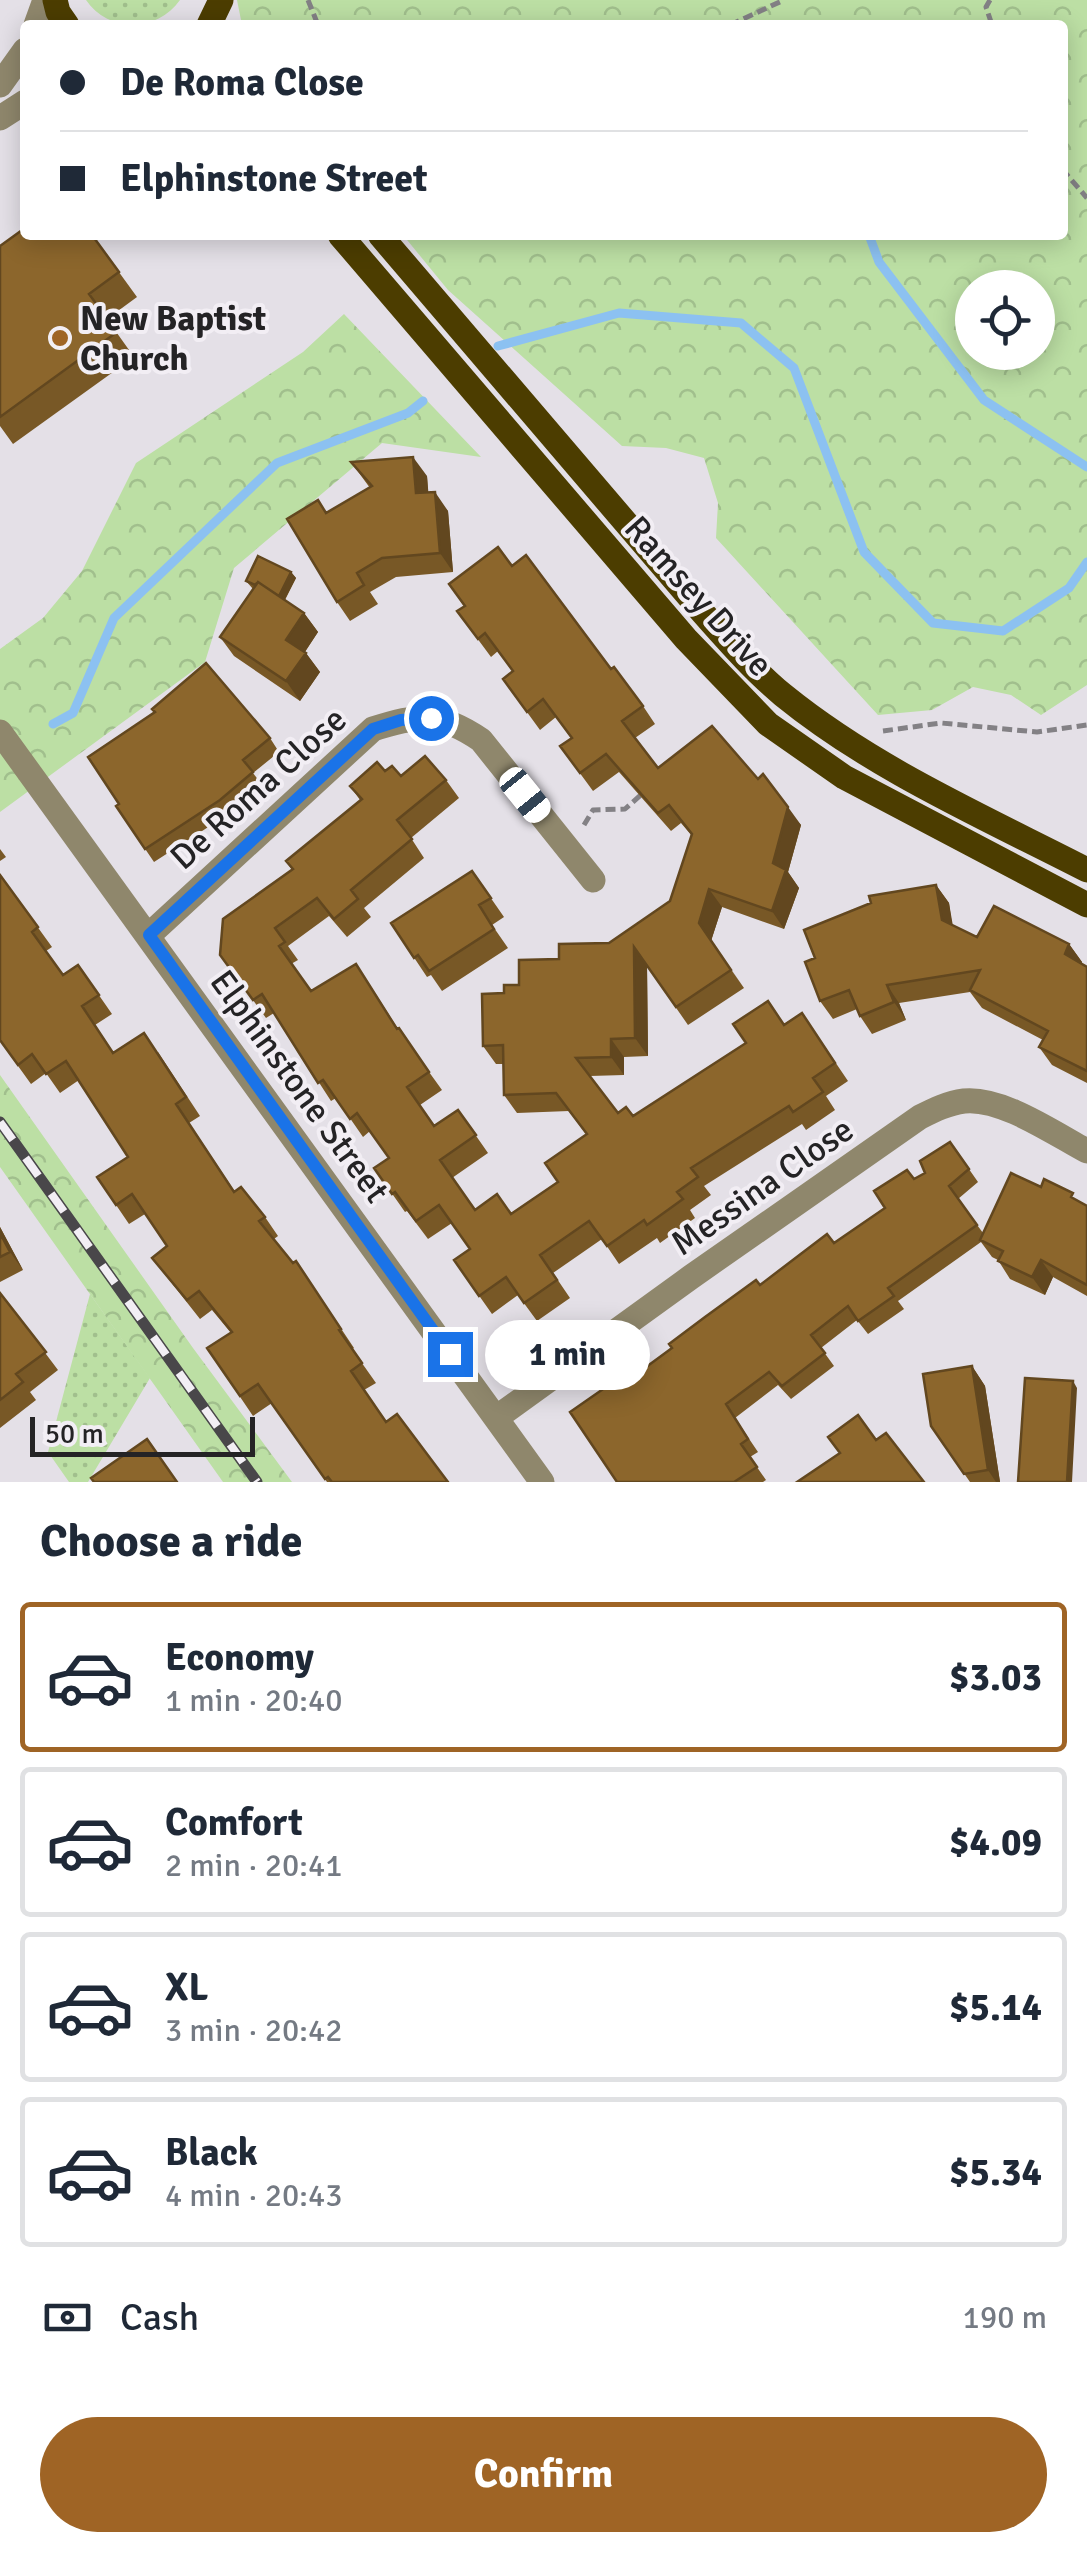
<!DOCTYPE html>
<meta charset="utf-8">
<style>
body{margin:0;font-family:Signika,sans-serif;background:#f6f6f7;color:#1f2937;height:100vh;display:flex;flex-direction:column;font-size:38px;white-space:nowrap}
*{box-sizing:border-box;margin:0}
p{font-size:32px;color:#747a83}
.icon{flex:none;width:55px;height:55px;fill:none;stroke:currentColor;stroke-width:2;stroke-linecap:round;stroke-linejoin:round}
.map{position:relative;height:1482px;overflow:hidden}
.panel{display:flex;flex-direction:column;background:#fff;flex:1}
.panel>*{flex:none}
.hud{position:absolute;left:20px;top:20px;width:1048px;height:220px;border-radius:10px;box-shadow:0 5px 25px #0003;display:grid;align-content:center;height:220px;padding:0 40px;background:#fff}
.fabs{position:absolute;left:955px;top:270px;display:grid;gap:20px}
.fabs a{display:grid;place-items:center;width:100px;height:100px;border-radius:50%;background:#fff;box-shadow:0 5px 25px #0003;font-size:50px}
.scale{position:absolute;left:30px;bottom:25px;width:225px;box-sizing:border-box;padding-left:10px;border:5px solid #242325;border-top:0;font-size:28px;line-height:35px;white-space:nowrap;color:#242325;-webkit-text-stroke:8px #f2eef4;paint-order:stroke}
.end{position:absolute;width:45px;height:45px;margin:-22px;border:12px solid #1a73e8;background:#fff;box-shadow:0 0 0 5px #fff}
.from{border-radius:50%}
.bubble{position:absolute;height:70px;border-radius:35px;background:#fff;box-shadow:0 5px 25px #0003;font-size:32px;font-weight:700;line-height:70px;text-align:center}
.car{position:absolute;width:30px;height:60px;margin:-30px -15px;border-radius:12px;box-shadow:0 0 8px 2px #0007;background:linear-gradient(#fff 24%,#345 0 40%,#fff 0 76%,#345 0 86%,#fff 0)}
.hud b{display:flex;align-items:center;gap:35px;height:95px;font-size:38px}
.hud b+b{border-top:2px solid #e0e1e3}
.hud i{width:25px;height:25px;background:#1f2937}
ul{padding:0;list-style:none}
li{display:flex;align-items:center;gap:30px;height:150px;margin:0 20px 15px;padding:0 20px;border:5px solid #e0e1e3;border-radius:10px}
li div{flex:1}
li b{display:block;font-size:38px}
li em{font-style:normal;font-weight:700}
li.on{border-color:#9f6425}
li>.icon{width:90px;height:90px;stroke-width:1.5}
h2{padding:0 40px;font-size:45px;line-height:120px}
.pay{display:flex;align-items:center;gap:25px;height:110px;padding:0 40px;font-size:38px}
.pay p{margin-inline-start:auto}
.button{display:flex;gap:20px;margin-top:auto;padding:20px 40px}
.button a{flex:1;height:115px;border-radius:60px;background:#9f6425;color:#fff;font-size:40px;font-weight:700;line-height:115px;text-align:center}
.map>svg:first-child{display:block}
.grass{fill:url(#grass-dots)}
.forest{fill:url(#forest-crowns);fill-rule:evenodd}
.lines{fill:none;stroke-linecap:round;stroke-linejoin:round}
.stream{stroke:#8cc1f1;stroke-width:9}
.path{stroke:#838185;stroke-width:5;stroke-dasharray:10 5;stroke-linecap:butt}
.minor{stroke:#8f876c;stroke-width:25}
.major{stroke:#4c3d00;stroke-width:25}
.rail-casing{stroke:#49474a;stroke-width:11}
.rail{stroke:#f2eef4;stroke-width:8;stroke-dasharray:22;stroke-linecap:butt}
.wall{fill:#785826}
.shaded-wall{fill:#62471f}
.building{fill:#8c662c;stroke:#62471f;stroke-width:2.5}
.route{stroke:#1a73e8;stroke-width:12}
.poi-dot{fill:#9f6425;stroke:#f2eef4;stroke-width:4}
.labels{text-anchor:middle;stroke-width:8;stroke-linejoin:round;paint-order:stroke}
.poi-label{font-size:35px;font-weight:bold;fill:#242325;stroke:#f2eef4;text-anchor:start}
.street-label{font-size:35px;fill:#242325;stroke:#f2eef4}
</style>
<div class="map">
<svg width="1087" height="1482" viewBox="0 0 1087 1482">
<defs>
<pattern id="grass-dots" width="8" height="8" patternUnits="userSpaceOnUse" patternTransform="scale(2.5)"><rect width="8" height="8" fill="#bcdfa4"/><path d="M2 2h.1M6 6h.1" fill="none" stroke="#a1bf8d" stroke-width="1.8" stroke-linecap="round"/></pattern>
<pattern id="forest-crowns" width="20" height="18" patternUnits="userSpaceOnUse" patternTransform="scale(2.5)"><rect width="20" height="18" fill="#bcdfa4"/><path d="M2 6a3 3 0 1 1 6 0M12 15a3 3 0 1 1 6 0" fill="none" stroke="#a1bf8d"/></pattern>
</defs>
<rect width="100%" height="100%" fill="#e4e0e7"/>
<!-- grass -->
<path class="grass" d="M 86,0 L 180,0 C 157,33 108,33 86,0 Z
M 90,1294 L 150,1378 L 88,1482 L 69,1482 L 48,1452 Z"/>
<!-- forest -->
<path class="forest" d="M 237,0 L 1087,0 L 1087,685 L 1041,715 L 1011,695 L 973,687 L 932,710 L 878,715 L 716,538 L 718,503 L 704,458 L 666,448 L 622,446 L 448,290 L 403,235 L 1062,235 L 1062,25 L 242,25 ZM 972,288 L 1038,288 L 1038,352 L 972,352 Z
M 344,314 L 481,457 L 382,443 L 234,568 L 205,662 L 0,812 L 0,649 L 43,618 L 82,571 L 136,463 L 303,352 Z
M 0,1075 L 193,1348 L 292,1482 L 223,1482 L 0,1167 Z"/>
<g class="lines">
<!-- stream -->
<path class="stream" d="M 869,235 L 879,262 L 984,400 L 1087,467
M 498,346 L 619,313 L 741,323 L 794,368 L 864,552 L 933,623 L 1003,631 L 1069,588 L 1087,562
M 53,724 L 73,713 L 114,618 L 277,463 L 408,413 L 423,401"/>
<!-- path -->
<path class="path" d="M 308,0 L 318,25
M 990,0 L 986,7 L 992,25
M 730,25 L 784,0
M 1062,169 L 1087,198
M 883,731 L 941,723 L 1037,732 L 1087,725
M 584,825 L 593,810 L 625,809 L 643,793"/>
<!-- minor -->
<path class="minor" d="M 36,25 L 45,0
M 0,85 L 25,50
M 0,118 L 25,102
M 0,732 L 542,1482
M 149,935 L 373,729 C 419,714 440,712 481,740 L 593,880
M 496,1418 L 691,1277 L 920,1117 C 934,1110 948,1103 964,1101 C 1002,1097 1055,1134 1087,1151"/>
<!-- major -->
<path class="major" d="M 55,0 L 58,12 L 67,25
M 209,25 L 221,0
M 340,235 L 686,639 L 768,724 L 844,777 L 1087,905
M 380,235 L 703,613 C 728,641 754,671 783,695 C 874,769 984,817 1087,870"/>
<!-- rail casing -->
<g class="rail-casing">
<path id="rail" d="M 0,1122 L 257,1482"/>
</g>
<!-- rail -->
<use href="#rail" class="rail"/>
</g>
<!-- wall -->
<path class="wall" d="M 92,235 L 137,297 L 107,319 L 134,357 L 13,444 L 0,426 L 0,246 Z
M 351,462 L 427,476 L 428,492 L 448,511 L 453,572 L 396,577 L 370,592 L 378,604 L 350,621 L 337,602 L 327,512 L 370,488 Z
M 512,566 L 611,669 L 643,706 L 655,724 L 635,738 L 658,768 L 758,779 L 801,825 L 788,872 L 799,888 L 784,929 L 722,907 L 711,941 L 744,988 L 688,1025 L 647,966 L 648,1056 L 624,1057 L 624,1075 L 590,1076 L 618,1113 L 633,1116 L 802,1013 L 848,1081 L 826,1096 L 835,1110 L 806,1130 L 802,1124 L 704,1186 L 711,1195 L 690,1210 L 695,1218 L 660,1243 L 657,1238 L 619,1264 L 602,1239 L 553,1273 L 570,1298 L 537,1321 L 518,1295 L 492,1314 L 454,1260 L 470,1249 L 452,1223 L 428,1239 L 407,1211 L 405,1212 L 374,1168 L 389,1158 L 370,1131 L 363,1137 L 336,1098 L 331,1101 L 274,1013 L 266,1018 L 220,955 L 292,870 L 286,861 L 360,800 L 350,786 L 385,771 L 401,776 L 446,780 L 459,798 L 411,838 L 424,858 L 364,908 L 371,917 L 347,937 L 329,916 L 288,946 L 298,960 L 291,964 L 311,991 L 368,982 L 398,1029 L 442,1090 L 420,1105 L 434,1126 L 458,1110 L 488,1153 L 452,1178 L 475,1210 L 511,1214 L 558,1182 L 586,1134 L 569,1111 L 517,1113 L 504,1095 L 503,1064 L 496,1064 L 483,1046 L 504,993 L 559,959 L 609,943 L 670,901 L 692,836 L 681,823 L 671,831 L 619,772 L 593,791 L 560,746 L 571,738 L 556,717 L 540,730 L 503,679 L 513,672 L 498,651 L 491,657 L 457,611 L 464,606 L 449,584 Z
M 291,572 L 296,578 L 285,600 L 304,613 L 318,632 L 305,652 L 320,672 L 300,701 L 234,656 L 220,637 L 253,589 L 246,581 Z
M 270,738 L 279,752 L 253,773 L 262,785 L 230,813 L 154,862 L 116,806 Z
M 0,849 L 6,857 L 0,861 Z
M 472,871 L 504,917 L 492,925 L 508,948 L 442,991 L 431,975 L 427,977 L 391,923 Z
M 0,875 L 52,947 L 46,951 L 63,975 L 78,965 L 112,1014 L 95,1025 L 113,1052 L 158,1052 L 200,1116 L 189,1123 L 235,1192 L 265,1217 L 278,1236 L 274,1239 L 293,1263 L 296,1261 L 354,1348 L 352,1349 L 376,1383 L 364,1390 L 386,1421 L 448,1482 L 327,1482 L 272,1403 L 253,1416 L 207,1348 L 231,1333 L 212,1310 L 200,1319 L 152,1258 L 167,1246 L 145,1214 L 129,1224 L 97,1177 L 128,1157 L 79,1080 L 60,1093 L 46,1073 L 31,1084 L 0,1041 Z
M 936,885 L 949,903 L 952,925 L 977,937 L 1069,944 L 1082,962 L 1081,964 L 1087,967 L 1087,1083 L 1052,1065 L 1039,1047 L 1043,1040 L 982,1008 L 970,992 L 899,1003 L 906,1020 L 872,1034 L 860,1016 L 857,1009 L 833,1019 L 820,1001 L 815,958 Z
M 950,1142 L 978,1182 L 958,1199 L 983,1233 L 1041,1187 L 1087,1206 L 1087,1296 L 1053,1277 L 1045,1295 L 1010,1279 L 998,1260 L 992,1257 L 981,1242 L 898,1301 L 904,1309 L 868,1334 L 857,1320 L 821,1348 L 834,1366 L 791,1399 L 778,1385 L 735,1418 L 758,1452 L 750,1457 L 766,1480 L 763,1482 L 617,1482 L 623,1384 L 760,1285 L 834,1243 L 885,1208 L 914,1179 L 925,1173 Z
M 0,1227 L 23,1270 L 0,1282 Z
M 0,1293 L 58,1370 L 30,1392 L 36,1400 L 0,1428 Z
M 972,1366 L 985,1386 L 1000,1482 L 970,1482 L 931,1426 Z"/>
<!-- shaded-wall -->
<path class="shaded-wall" d="M 413,457 L 427,476 L 430,512 L 416,493 Z
M 435,492 L 448,511 L 453,572 L 440,553 Z
M 291,572 L 296,578 L 283,603 L 278,597 Z
M 304,613 L 318,632 L 300,659 L 286,640 Z
M 306,653 L 320,672 L 300,701 L 286,681 Z
M 788,807 L 801,825 L 788,872 L 799,888 L 784,929 L 772,911 L 773,863 Z
M 936,885 L 949,903 L 955,938 L 942,920 Z
M 709,889 L 722,907 L 711,941 L 744,988 L 699,923 Z
M 1069,944 L 1082,962 L 1077,972 L 1065,954 Z
M 634,947 L 647,965 L 648,1056 L 635,1038 Z
M 887,985 L 899,1003 L 906,1020 L 894,1002 Z
M 611,1039 L 624,1057 L 624,1075 L 611,1057 Z
M 0,1227 L 23,1270 L 10,1252 L 0,1233 Z
M 1041,1260 L 1053,1277 L 1045,1295 L 1032,1277 Z
M 972,1366 L 985,1386 L 1000,1482 L 996,1482 L 988,1470 Z
M 1073,1381 L 1077,1388 L 1072,1482 L 1067,1482 Z"/>
<!-- building -->
<path class="building" d="M 25,228 L 25,235 L 92,235 L 119,272 L 89,294 L 117,332 L 0,417 L 0,246 Z
M 413,457 L 416,493 L 435,492 L 440,553 L 382,558 L 357,573 L 364,585 L 337,602 L 287,519 L 318,500 L 326,513 L 372,486 L 351,462 Z
M 498,547 L 512,566 L 526,555 L 611,669 L 614,667 L 643,706 L 622,721 L 658,768 L 712,726 L 758,779 L 763,774 L 788,807 L 773,863 L 786,870 L 772,911 L 709,889 L 699,923 L 731,970 L 676,1007 L 634,947 L 635,1038 L 611,1039 L 611,1057 L 576,1058 L 618,1113 L 626,1107 L 633,1116 L 746,1043 L 733,1024 L 768,1001 L 784,1025 L 802,1013 L 835,1063 L 813,1078 L 823,1092 L 793,1112 L 789,1106 L 691,1168 L 698,1177 L 677,1192 L 683,1199 L 647,1225 L 644,1220 L 607,1246 L 589,1221 L 540,1255 L 557,1280 L 524,1303 L 506,1277 L 479,1296 L 454,1260 L 470,1249 L 439,1205 L 416,1221 L 395,1192 L 392,1194 L 374,1168 L 389,1158 L 357,1113 L 350,1119 L 323,1080 L 318,1083 L 262,994 L 253,1000 L 220,955 L 223,919 L 293,869 L 286,861 L 362,799 L 350,786 L 377,762 L 385,771 L 392,766 L 401,776 L 425,756 L 446,780 L 397,820 L 412,839 L 351,890 L 358,899 L 334,919 L 317,898 L 275,928 L 285,942 L 279,946 L 311,991 L 356,964 L 397,1029 L 399,1028 L 429,1072 L 407,1087 L 434,1126 L 458,1110 L 476,1135 L 440,1160 L 475,1210 L 497,1194 L 511,1214 L 558,1182 L 545,1163 L 587,1134 L 556,1093 L 504,1095 L 503,1045 L 483,1046 L 482,994 L 504,993 L 504,985 L 519,985 L 519,960 L 559,959 L 559,944 L 609,943 L 670,901 L 692,834 L 669,805 L 658,813 L 606,754 L 580,773 L 560,746 L 572,738 L 543,699 L 527,712 L 503,679 L 513,671 L 485,633 L 478,639 L 457,611 L 465,606 L 449,584 Z
M 258,556 L 291,572 L 279,596 L 258,582 L 255,585 L 246,581 Z
M 258,582 L 304,613 L 286,640 L 306,653 L 286,681 L 220,637 Z
M 206,663 L 270,738 L 243,760 L 253,772 L 220,800 L 145,849 L 116,806 L 119,804 L 88,757 L 155,712 L 152,709 Z
M 472,871 L 491,898 L 479,905 L 494,929 L 429,971 L 418,955 L 414,958 L 391,923 Z
M 0,875 L 38,927 L 32,932 L 63,975 L 78,965 L 99,995 L 82,1006 L 113,1053 L 144,1033 L 186,1097 L 176,1104 L 234,1192 L 241,1187 L 265,1217 L 259,1221 L 293,1263 L 296,1261 L 341,1329 L 339,1330 L 362,1363 L 351,1371 L 386,1422 L 397,1414 L 448,1482 L 332,1482 L 328,1477 L 325,1479 L 258,1384 L 240,1396 L 207,1348 L 232,1332 L 199,1291 L 187,1300 L 152,1258 L 167,1246 L 132,1194 L 116,1205 L 97,1177 L 128,1157 L 66,1061 L 46,1074 L 32,1054 L 18,1065 L 0,1040 Z
M 936,885 L 942,920 L 977,937 L 994,906 L 1069,944 L 1065,954 L 1087,967 L 1087,1071 L 1039,1047 L 1048,1031 L 970,990 L 980,970 L 887,985 L 894,1002 L 860,1016 L 849,990 L 820,1001 L 805,962 L 815,958 L 804,930 L 871,903 L 869,896 Z
M 950,1142 L 969,1169 L 949,1186 L 977,1225 L 888,1288 L 894,1296 L 858,1321 L 848,1306 L 811,1335 L 825,1353 L 782,1386 L 769,1372 L 726,1404 L 748,1439 L 741,1444 L 757,1467 L 734,1482 L 617,1482 L 570,1412 L 619,1378 L 623,1384 L 672,1348 L 669,1344 L 705,1317 L 756,1280 L 760,1285 L 827,1234 L 834,1243 L 885,1208 L 874,1191 L 907,1170 L 914,1179 L 925,1173 L 920,1161 Z
M 1011,1173 L 1041,1187 L 1044,1179 L 1073,1193 L 1071,1197 L 1087,1206 L 1087,1285 L 1041,1260 L 1032,1277 L 998,1261 L 1003,1251 L 980,1240 Z
M 0,1233 L 10,1252 L 0,1257 Z
M 0,1293 L 46,1352 L 16,1374 L 23,1382 L 0,1400 Z
M 972,1366 L 988,1470 L 964,1474 L 931,1426 L 923,1374 Z
M 1025,1378 L 1073,1381 L 1067,1482 L 1018,1482 Z
M 858,1415 L 876,1440 L 886,1433 L 924,1482 L 797,1482 L 840,1453 L 828,1437 Z
M 147,1439 L 177,1482 L 94,1482 L 91,1478 Z"/>
<g class="lines">
<!-- route -->
<path class="route" d="M 431,718 L 401,720 L 373,729 L 149,935 L 450,1354"/>
</g>
<!-- markers -->
<circle class="poi-dot" cx="60" cy="338" r="10"/>
<g class="labels">
<!-- poi labels -->
<g class="poi-label">
<text x="80" y="330">New Baptist<tspan x="80" dy="40">Church</tspan></text>
</g>
<!-- street labels -->
<g class="street-label">
<text transform="translate(699 596) rotate(48)" y="12">Ramsey Drive</text>
<text transform="translate(258 788) rotate(-42)" y="12">De Roma Close</text>
<text transform="translate(300 1086) rotate(54)" y="12">Elphinstone Street</text>
<text transform="translate(762 1186) rotate(-35)" y="12">Messina Close</text>
</g>
</g>
</svg>
<div class="fabs">
<a><svg class="icon" aria-label="locate" viewBox="0 0 24 24"><circle cx="12" cy="12" r="6"/><path d="M12 2v4M12 18v4M2 12h4M18 12h4"/></svg></a>
</div>
<div class="scale">50 m</div>
<i class="end from" style="left:431px;top:718px"></i>
<i class="end" style="left:450px;top:1354px"></i>
<div class="bubble" style="left:485px;top:1320px;width:165px">1 min</div>
<i class="car" style="left:525px;top:795px;rotate:141deg"></i>
<div class="hud">
<b><i class="from"></i>De Roma Close</b>
<b><i></i>Elphinstone Street</b>
</div>
</div>
<section class="panel">
<h2>Choose a ride</h2>
<ul>
<li class="on"><svg class="icon" aria-label="car" viewBox="0 0 24 24"><path d="M5 17H2v-5l4-1 3-4h7l3 4 3 1v5h-3M9 17h6M6 11h13"/><circle cx="7" cy="17" r="2"/><circle cx="17" cy="17" r="2"/></svg><div><b>Economy</b><p>1 min · 20:40</p></div><em>$3.03</em></li>
<li><svg class="icon" aria-label="car" viewBox="0 0 24 24"><path d="M5 17H2v-5l4-1 3-4h7l3 4 3 1v5h-3M9 17h6M6 11h13"/><circle cx="7" cy="17" r="2"/><circle cx="17" cy="17" r="2"/></svg><div><b>Comfort</b><p>2 min · 20:41</p></div><em>$4.09</em></li>
<li><svg class="icon" aria-label="car" viewBox="0 0 24 24"><path d="M5 17H2v-5l4-1 3-4h7l3 4 3 1v5h-3M9 17h6M6 11h13"/><circle cx="7" cy="17" r="2"/><circle cx="17" cy="17" r="2"/></svg><div><b>XL</b><p>3 min · 20:42</p></div><em>$5.14</em></li>
<li><svg class="icon" aria-label="car" viewBox="0 0 24 24"><path d="M5 17H2v-5l4-1 3-4h7l3 4 3 1v5h-3M9 17h6M6 11h13"/><circle cx="7" cy="17" r="2"/><circle cx="17" cy="17" r="2"/></svg><div><b>Black</b><p>4 min · 20:43</p></div><em>$5.34</em></li>
</ul>
<div class="pay"><svg class="icon" aria-label="cash" viewBox="0 0 24 24"><path d="M3 7h18v10H3z"/><circle cx="12" cy="12" r="2"/></svg>Cash<p>190 m</p></div>
<div class="button"><a>Confirm</a></div>
</section>
